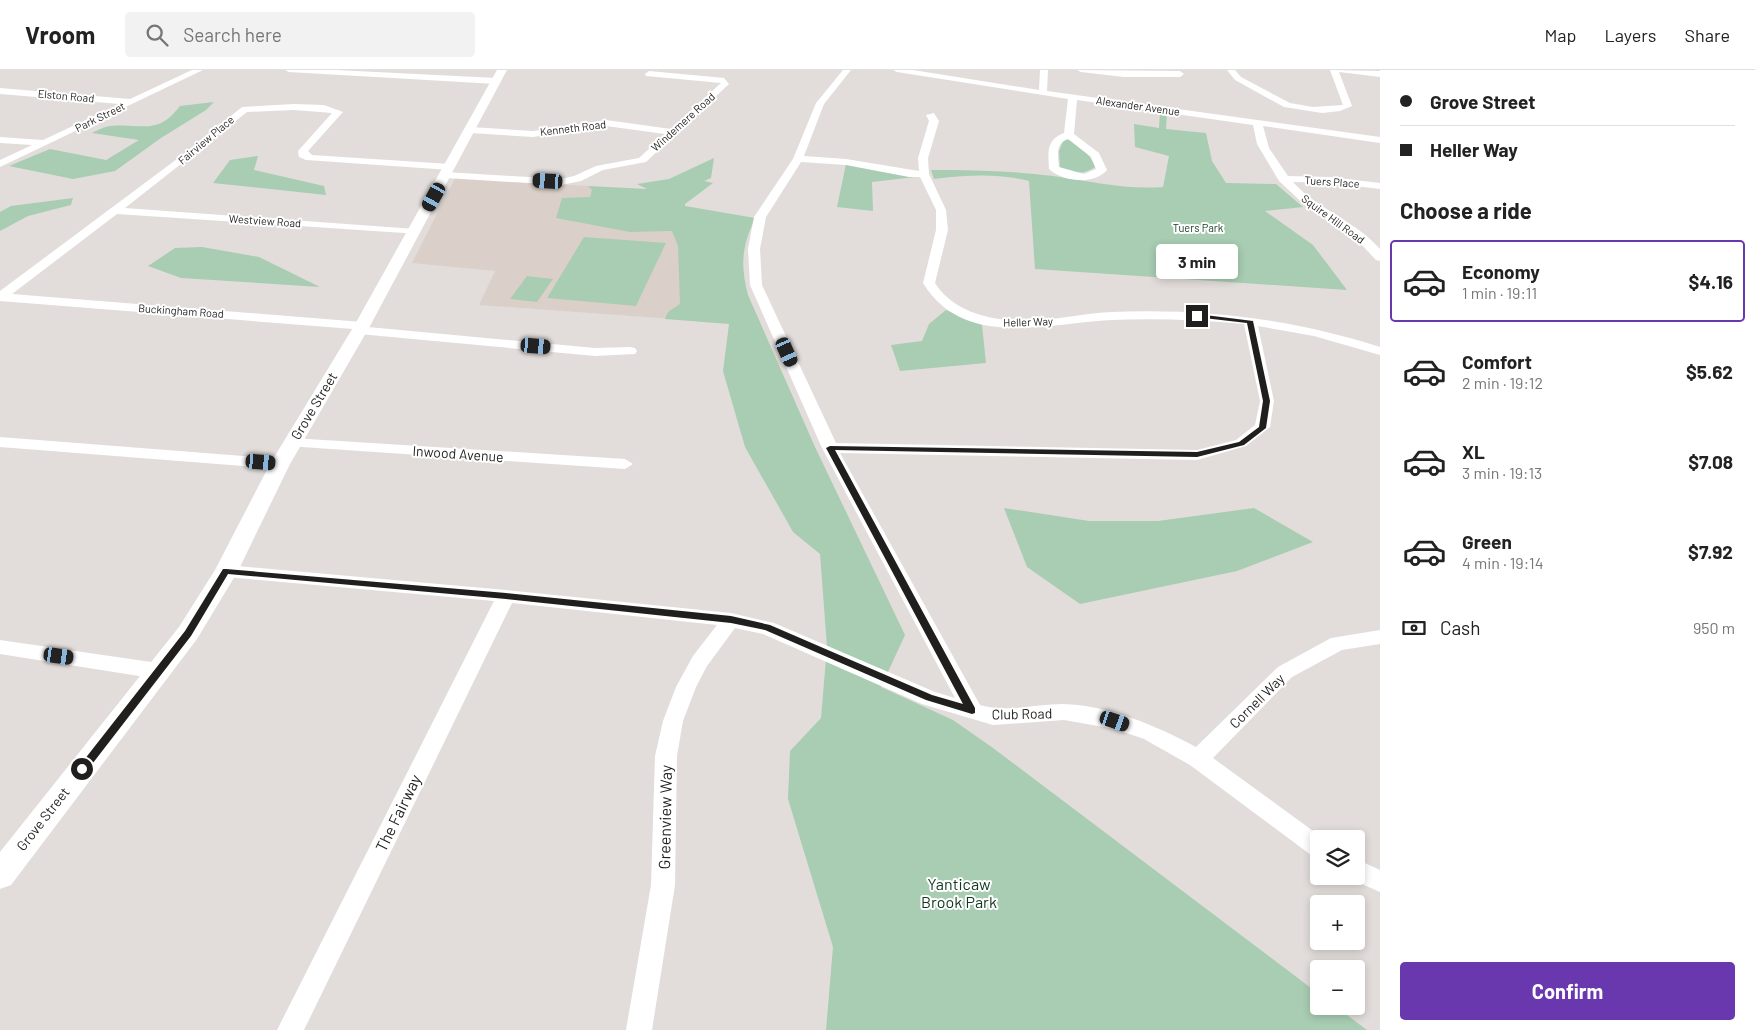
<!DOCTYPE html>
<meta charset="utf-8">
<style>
body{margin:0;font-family:Barlow,sans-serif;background:#f2f2f2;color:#222;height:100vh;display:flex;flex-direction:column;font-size:19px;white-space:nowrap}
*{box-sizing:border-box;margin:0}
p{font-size:16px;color:#767676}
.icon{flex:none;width:28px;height:28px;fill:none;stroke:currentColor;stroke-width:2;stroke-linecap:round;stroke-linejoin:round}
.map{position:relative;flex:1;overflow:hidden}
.details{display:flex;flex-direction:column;background:#fff;width:375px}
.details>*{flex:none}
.hud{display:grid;align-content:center;height:110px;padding:0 20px;background:#fff}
.fabs{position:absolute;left:1310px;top:760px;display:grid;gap:10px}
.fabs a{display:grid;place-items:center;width:55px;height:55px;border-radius:5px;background:#fff;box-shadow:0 2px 8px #0003;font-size:25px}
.end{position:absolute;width:22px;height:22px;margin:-11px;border:6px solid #201f1e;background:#fff;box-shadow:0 0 0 2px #fff}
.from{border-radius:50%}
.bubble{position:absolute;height:35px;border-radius:5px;background:#fff;box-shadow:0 2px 8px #0003;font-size:16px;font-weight:700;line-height:35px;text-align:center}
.car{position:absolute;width:15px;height:30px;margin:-15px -8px;border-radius:6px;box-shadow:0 0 4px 1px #0007;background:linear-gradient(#222 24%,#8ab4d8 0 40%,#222 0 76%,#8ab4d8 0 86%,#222 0)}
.hud b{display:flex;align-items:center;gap:18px;height:48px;font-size:19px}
.hud b+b{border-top:1px solid #e0e0e0}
.hud i{width:12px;height:12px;background:#222}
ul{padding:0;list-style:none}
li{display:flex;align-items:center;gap:15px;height:82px;margin:0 10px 8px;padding:0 10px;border:2px solid transparent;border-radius:5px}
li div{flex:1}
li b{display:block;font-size:19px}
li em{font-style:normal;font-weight:700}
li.active{border-color:#6937ae}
li>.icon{width:45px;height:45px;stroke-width:1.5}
h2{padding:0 20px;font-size:22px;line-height:60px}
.pay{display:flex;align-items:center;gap:12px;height:55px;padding:0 20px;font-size:19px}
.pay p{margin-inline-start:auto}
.button{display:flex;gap:10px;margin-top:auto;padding:10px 20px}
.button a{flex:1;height:58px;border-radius:5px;background:#6937ae;color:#fff;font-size:20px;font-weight:700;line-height:58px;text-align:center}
header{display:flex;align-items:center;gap:30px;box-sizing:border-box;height:70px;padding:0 25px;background:#fff;border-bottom:1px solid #e0e0e0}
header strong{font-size:24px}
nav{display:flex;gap:28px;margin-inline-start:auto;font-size:18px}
.search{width:350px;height:45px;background:#f2f2f2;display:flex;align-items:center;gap:12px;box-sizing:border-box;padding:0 18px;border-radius:5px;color:#767676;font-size:19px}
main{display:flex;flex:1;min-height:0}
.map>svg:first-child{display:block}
.built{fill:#dbd0c9}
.green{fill:#a8cdb2}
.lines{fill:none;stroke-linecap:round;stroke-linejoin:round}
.minor{fill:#fff;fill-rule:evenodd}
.major{fill:#fff;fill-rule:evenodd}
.route{fill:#201f1e}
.labels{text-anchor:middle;stroke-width:4;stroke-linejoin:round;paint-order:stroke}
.far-street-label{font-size:11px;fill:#201f1e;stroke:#fff}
.far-park-label{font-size:11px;fill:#10371f;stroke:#fff}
.street-label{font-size:14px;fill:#201f1e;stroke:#fff}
.near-street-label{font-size:16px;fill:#201f1e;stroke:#fff}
.near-park-label{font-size:16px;fill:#10371f;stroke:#fff}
</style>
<header>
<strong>Vroom</strong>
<div class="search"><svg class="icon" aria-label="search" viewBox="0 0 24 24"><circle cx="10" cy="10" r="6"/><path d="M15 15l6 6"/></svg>Search here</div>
<nav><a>Map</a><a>Layers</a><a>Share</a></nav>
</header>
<main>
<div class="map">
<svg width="1380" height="960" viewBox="0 0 1380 960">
<rect width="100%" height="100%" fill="#e2ddda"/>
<!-- built -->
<path class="built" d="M 455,108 L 588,116 L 685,157 L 700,251 L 479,235 L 495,201 L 412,193 Z"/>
<!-- green -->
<path class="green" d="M 214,32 L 206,40 L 161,68 L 115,101 L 73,109 L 9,96 L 50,79 L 106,90 L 139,70 L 92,63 C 98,60 105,56 111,56 C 143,53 157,66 180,36 Z
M 1160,42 L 1167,43 L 1166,59 L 1206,63 L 1212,91 L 1226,113 L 1276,114 L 1303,137 L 1265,141 L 1313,175 L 1347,220 L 1035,199 L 1029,111 C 998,103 966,105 934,109 L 931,100 C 972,100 1012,101 1053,106 C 1089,111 1126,120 1163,117 L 1169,86 L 1135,77 L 1134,54 L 1159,58 Z
M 1064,69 C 1077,69 1091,85 1095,97 C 1083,106 1073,102 1060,99 L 1059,81 Z
M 258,86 L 254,100 L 324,116 L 326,125 L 213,113 L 230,90 Z
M 714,88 L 711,108 L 704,111 L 713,113 L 685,134 L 685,136 L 755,148 C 742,177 740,194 748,225 L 815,377 L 905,565 L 881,617 L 953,650 L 993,678 L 1319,924 L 1319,936 L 1335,936 L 1367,960 L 826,960 L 833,877 L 788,729 L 790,681 L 821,648 L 827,577 L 820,484 L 793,462 L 745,377 L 723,301 L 729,254 L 665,249 L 668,242 L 680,234 L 678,176 L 672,161 L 630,162 L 556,148 L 562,128 L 590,127 L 592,120 L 588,116 L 647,119 L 637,114 L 669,109 Z
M 846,94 L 915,107 L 872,112 L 873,141 L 837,137 Z
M 73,128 L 71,135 L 28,146 L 0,161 L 0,142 L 11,136 Z
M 584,167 L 666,173 L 636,236 L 547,228 Z
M 202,177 L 259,187 L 320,217 L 181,208 L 148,196 L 175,178 Z
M 527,206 L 553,209 L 537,232 L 510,229 Z
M 946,240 L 982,255 L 986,293 L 900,301 L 891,275 L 922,271 L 929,254 Z
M 1004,438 L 1089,451 L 1158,451 L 1254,438 L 1313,472 L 1237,501 L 1080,534 L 1027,497 Z"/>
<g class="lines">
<!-- minor -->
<path class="minor" d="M 192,0 L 203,0 L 0,97 L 0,90 L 32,75 L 0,73 L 0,67 L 43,70 L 120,34 L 0,24 L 0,18 L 130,29 Z
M 285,0 L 336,0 L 496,8 L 500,11 L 496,14 L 289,2 Z
M 843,0 L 851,0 L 824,34 L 804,86 L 846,89 L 919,101 L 918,88 L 929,51 L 926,45 L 934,43 L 939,51 L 928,88 L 929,104 L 946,140 L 948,160 L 935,213 C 949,235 973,245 999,249 C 1037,255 1074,244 1111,242 C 1203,238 1293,249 1380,277 L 1380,285 L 1314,266 L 1258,256 L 1274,331 L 1270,357 L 1246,376 L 1197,390 L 840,383 L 980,635 C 1007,643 1035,634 1063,634 C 1108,635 1157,656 1196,677 L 1278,597 L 1331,568 L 1380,560 L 1380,574 L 1342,580 L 1292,607 L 1213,688 L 1324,769 L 1319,769 L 1319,788 L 1311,785 L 1190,695 L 1144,669 L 1115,659 L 1064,650 L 993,655 L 922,634 L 763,564 L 735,558 L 707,596 L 696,617 L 683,651 L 677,686 L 675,815 L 652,960 L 626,960 L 651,815 L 655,686 L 663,651 L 676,617 L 693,586 L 717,555 L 512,533 L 304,960 L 277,960 L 494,531 L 226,507 L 220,505 L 217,501 L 220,497 L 226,495 L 506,520 L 731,543 L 774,553 L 935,622 L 955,628 L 822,378 L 750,215 L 748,179 L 754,147 L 793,89 L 816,33 ZM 801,92 L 846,95 L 909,107 L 920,107 L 936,140 L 936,160 L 923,213 C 964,280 1048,253 1112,250 C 1156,248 1200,250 1244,254 L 1260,331 L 1255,355 L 1236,370 L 1197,380 L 836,373 L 762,215 L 760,179 L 766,147 Z
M 893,0 L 913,0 L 1039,20 L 1040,0 L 1048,0 L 1047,21 L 1380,67 L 1380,73 L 1263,56 L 1269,78 L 1288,106 L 1330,107 L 1380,113 L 1380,119 L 1330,113 L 1293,112 C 1318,140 1356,151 1380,179 L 1380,191 L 1376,190 L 1356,169 L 1308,138 L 1279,111 L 1257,74 L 1253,55 L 1077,30 L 1074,64 L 1099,83 L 1107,100 C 1094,115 1063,112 1049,99 C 1048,82 1046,70 1064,63 L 1068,29 L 897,2 ZM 1068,69 L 1091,87 L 1096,99 L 1084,104 L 1059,97 C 1058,85 1055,74 1068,69 Z
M 1077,0 L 1180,1 L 1184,4 L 1180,7 L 1124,7 L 1081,2 Z
M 1227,0 L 1235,0 L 1241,7 L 1290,33 L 1313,37 L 1343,35 L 1330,0 L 1380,1 L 1380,7 L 1339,2 L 1352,36 L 1340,41 L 1322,43 L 1284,37 L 1235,10 Z
M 649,1 L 724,8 L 729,14 L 646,92 L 603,100 L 581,111 L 561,115 L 446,108 L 441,105 L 446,102 L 561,109 L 574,106 L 596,96 L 639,88 L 665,64 L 606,56 L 533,67 L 471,63 L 466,60 L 471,57 L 533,61 L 606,50 L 671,59 L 721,13 L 646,6 L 645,4 Z
M 294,34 L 324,35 L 343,42 L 308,81 L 312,85 L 450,94 L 455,97 L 450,100 L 306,90 L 299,87 L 298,81 L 332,43 L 294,40 L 247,42 L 125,138 L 415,159 L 419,160 L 419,164 L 117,144 L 12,224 L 362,252 L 367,253 L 368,257 L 595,278 L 630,277 L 635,278 L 637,281 L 635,284 L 595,286 L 359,264 L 354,263 L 353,259 L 0,231 L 0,221 L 181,86 L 242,37 Z
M 0,367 L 280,389 L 288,394 L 280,399 L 0,377 Z
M 292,368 L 625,389 L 633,394 L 625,399 L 287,376 L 284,373 L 287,370 Z
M 0,570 L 158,593 L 165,596 L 168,601 L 165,606 L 158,609 L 0,584 Z
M 1356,789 L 1380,800 L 1380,822 L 1348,808 L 1356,806 Z"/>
<!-- major -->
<path class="major" d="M 497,0 L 507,0 L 370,256 L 290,394 L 238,501 L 197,569 L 11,815 L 0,819 L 0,782 L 179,557 L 215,500 L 270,394 L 354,256 Z"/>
</g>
<!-- route -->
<path class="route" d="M 1197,244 L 1253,251 L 1270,331 L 1266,358 L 1244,375 L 1197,387 L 835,380 L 975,638 L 975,643 L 972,644 L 926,630 L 765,560 L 731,553 L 506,529 L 228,504 L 191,566 L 86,702 L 78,702 L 77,699 L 185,561 L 223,499 L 226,499 L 506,523 L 731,546 L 770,555 L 932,625 L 963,634 L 826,378 L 830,376 L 1197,382 L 1239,372 L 1259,357 L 1263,331 L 1247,253 L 1195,247 Z"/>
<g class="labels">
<!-- far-street labels -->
<g class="far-street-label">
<text transform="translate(66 26) rotate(5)" y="4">Elston Road</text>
<text transform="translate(1138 36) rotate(8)" y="4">Alexander Avenue</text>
<text transform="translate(100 47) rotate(-26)" y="4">Park Street</text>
<text transform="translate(683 52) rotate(-42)" y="4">Windemere Road</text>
<text transform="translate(573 58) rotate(-7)" y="4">Kenneth Road</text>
<text transform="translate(206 70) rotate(-40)" y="4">Fairview Place</text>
<text transform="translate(1332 112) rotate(4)" y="4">Tuers Place</text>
<text transform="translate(1333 149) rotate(36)" y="4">Squire Hill Road</text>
<text transform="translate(265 151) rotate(4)" y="4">Westview Road</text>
<text transform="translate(181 241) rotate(4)" y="4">Buckingham Road</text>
<text transform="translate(1028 252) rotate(-2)" y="4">Heller Way</text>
</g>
<!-- far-park labels -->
<g class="far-park-label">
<text x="1198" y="162">Tuers Park</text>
</g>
<!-- street labels -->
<g class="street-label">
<text transform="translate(314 336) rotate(-59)" y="5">Grove Street</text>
<text transform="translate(458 384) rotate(4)" y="5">Inwood Avenue</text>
<text transform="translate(1257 631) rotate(-45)" y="5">Cornell Way</text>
<text transform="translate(1022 644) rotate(-1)" y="5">Club Road</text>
<text transform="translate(43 749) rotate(-52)" y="5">Grove Street</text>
</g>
<!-- near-street labels -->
<g class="near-street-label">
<text transform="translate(398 743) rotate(-64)" y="6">The Fairway</text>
<text transform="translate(665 747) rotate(-89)" y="6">Greenview Way</text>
</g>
<!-- near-park labels -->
<g class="near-park-label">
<text x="959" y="820">Yanticaw<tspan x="959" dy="18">Brook Park</tspan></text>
</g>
</g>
</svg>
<div class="fabs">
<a><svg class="icon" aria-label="layers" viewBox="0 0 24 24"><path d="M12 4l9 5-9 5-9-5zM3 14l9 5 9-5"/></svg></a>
<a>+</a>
<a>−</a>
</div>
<i class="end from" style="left:82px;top:699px"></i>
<i class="end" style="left:1197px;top:246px"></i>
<div class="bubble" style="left:1156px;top:174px;width:82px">3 min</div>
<i class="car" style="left:548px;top:111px;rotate:273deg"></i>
<i class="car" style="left:434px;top:127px;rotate:209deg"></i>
<i class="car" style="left:536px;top:276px;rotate:95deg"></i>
<i class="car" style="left:787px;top:282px;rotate:156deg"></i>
<i class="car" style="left:261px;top:392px;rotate:95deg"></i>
<i class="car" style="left:59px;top:586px;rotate:98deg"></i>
<i class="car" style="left:1115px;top:651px;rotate:109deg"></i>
</div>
<section class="details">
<div class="hud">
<b><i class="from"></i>Grove Street</b>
<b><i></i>Heller Way</b>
</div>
<h2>Choose a ride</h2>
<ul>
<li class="active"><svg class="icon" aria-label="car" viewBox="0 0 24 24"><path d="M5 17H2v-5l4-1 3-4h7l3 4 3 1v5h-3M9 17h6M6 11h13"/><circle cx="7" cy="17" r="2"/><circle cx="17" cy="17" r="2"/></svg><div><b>Economy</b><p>1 min · 19:11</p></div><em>$4.16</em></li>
<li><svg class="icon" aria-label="car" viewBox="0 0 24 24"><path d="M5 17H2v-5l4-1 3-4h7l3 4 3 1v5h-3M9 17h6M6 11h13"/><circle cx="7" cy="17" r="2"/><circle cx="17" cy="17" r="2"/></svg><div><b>Comfort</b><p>2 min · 19:12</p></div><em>$5.62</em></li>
<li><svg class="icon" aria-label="car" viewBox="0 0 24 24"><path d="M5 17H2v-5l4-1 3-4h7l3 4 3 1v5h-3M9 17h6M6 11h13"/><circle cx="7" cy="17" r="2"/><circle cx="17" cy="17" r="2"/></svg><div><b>XL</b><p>3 min · 19:13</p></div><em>$7.08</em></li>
<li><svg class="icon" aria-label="car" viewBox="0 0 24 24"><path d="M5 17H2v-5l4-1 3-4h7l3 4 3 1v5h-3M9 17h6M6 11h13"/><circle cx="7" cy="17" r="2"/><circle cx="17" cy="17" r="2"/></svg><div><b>Green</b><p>4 min · 19:14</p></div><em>$7.92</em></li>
</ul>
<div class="pay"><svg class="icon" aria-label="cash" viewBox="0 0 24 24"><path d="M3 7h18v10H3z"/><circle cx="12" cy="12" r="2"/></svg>Cash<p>950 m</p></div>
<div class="button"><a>Confirm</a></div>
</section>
</main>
